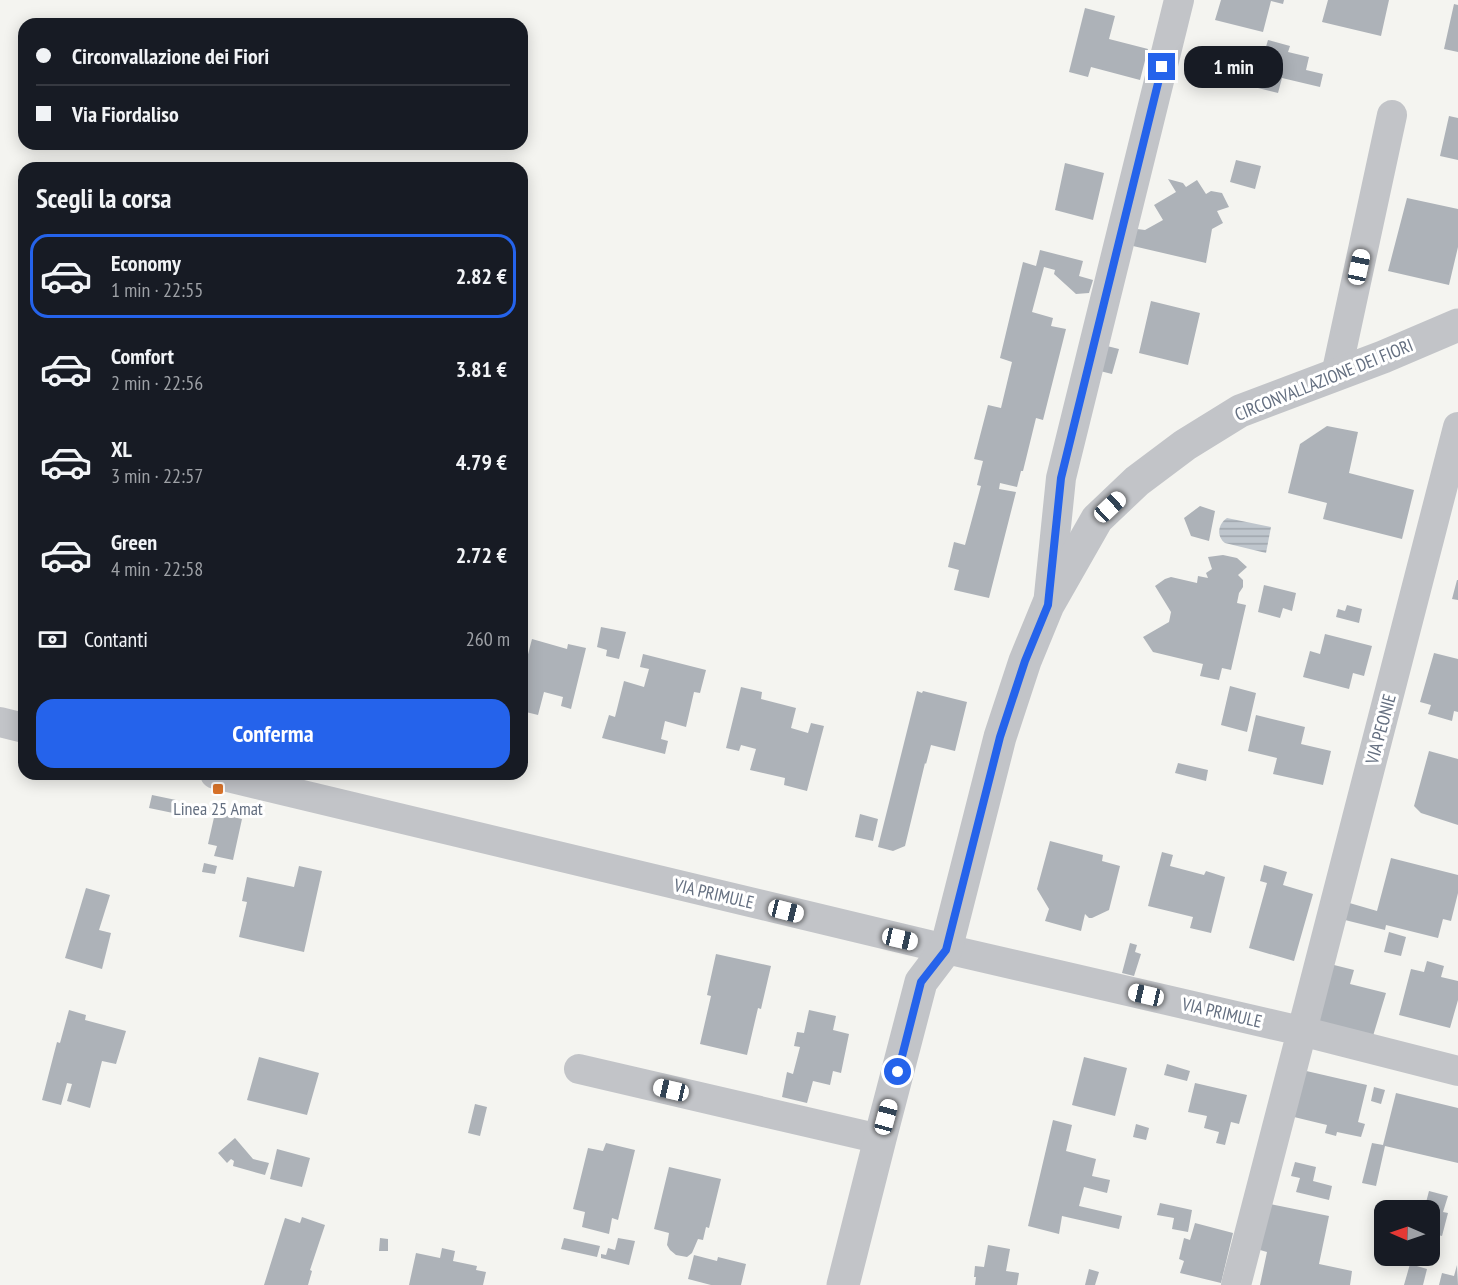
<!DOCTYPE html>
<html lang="it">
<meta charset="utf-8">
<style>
body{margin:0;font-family:"PT Sans Narrow",sans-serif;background:#242831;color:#f1f3f6;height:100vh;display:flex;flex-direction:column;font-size:22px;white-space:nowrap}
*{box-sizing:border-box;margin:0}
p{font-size:20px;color:#9ea1a6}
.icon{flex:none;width:33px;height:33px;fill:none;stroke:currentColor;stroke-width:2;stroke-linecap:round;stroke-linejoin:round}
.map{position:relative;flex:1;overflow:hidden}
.drawer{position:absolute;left:18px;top:162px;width:510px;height:618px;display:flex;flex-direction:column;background:#171b24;border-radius:18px;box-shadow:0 3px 15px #0003}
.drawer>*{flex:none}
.hud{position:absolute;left:18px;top:18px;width:510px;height:132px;border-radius:18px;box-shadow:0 3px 15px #0003;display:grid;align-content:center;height:132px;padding:0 18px;background:#171b24}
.needle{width:39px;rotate:272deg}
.controls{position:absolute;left:1374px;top:1200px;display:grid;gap:12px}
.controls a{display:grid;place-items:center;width:66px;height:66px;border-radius:12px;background:#171b24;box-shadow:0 3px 15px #0003;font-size:30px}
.end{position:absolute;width:27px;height:27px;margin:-14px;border:8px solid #2563eb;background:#fff;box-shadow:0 0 0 3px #fff}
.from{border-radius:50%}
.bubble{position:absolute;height:42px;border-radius:18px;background:#171b24;box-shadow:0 3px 15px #0003;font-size:20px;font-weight:800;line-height:42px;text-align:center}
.car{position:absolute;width:18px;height:36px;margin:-18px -9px;border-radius:8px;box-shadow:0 0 4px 2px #0007;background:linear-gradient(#fff 24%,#345 0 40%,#fff 0 76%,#345 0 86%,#fff 0)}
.hud b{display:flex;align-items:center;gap:21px;height:57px;font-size:22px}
.hud b+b{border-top:2px solid #363941}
.hud i{width:15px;height:15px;background:#f1f3f6}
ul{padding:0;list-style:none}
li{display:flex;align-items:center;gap:18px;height:84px;margin:0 12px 9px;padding:0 6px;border:3px solid transparent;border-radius:18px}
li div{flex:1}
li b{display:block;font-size:22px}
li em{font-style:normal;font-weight:800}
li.current{border-color:#2563eb}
li>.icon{width:54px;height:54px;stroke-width:1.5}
h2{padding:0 18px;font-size:27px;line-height:72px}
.pay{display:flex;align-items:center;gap:15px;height:66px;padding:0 18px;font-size:22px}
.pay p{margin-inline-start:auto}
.action{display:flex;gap:12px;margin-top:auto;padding:12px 18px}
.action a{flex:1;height:69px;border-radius:18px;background:#2563eb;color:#fff;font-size:24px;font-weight:800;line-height:69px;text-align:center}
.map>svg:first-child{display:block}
.water{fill:url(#water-rules)}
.building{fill:#adb2b8}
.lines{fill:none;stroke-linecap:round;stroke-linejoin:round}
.minor{stroke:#c2c4c8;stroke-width:30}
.tertiary{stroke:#c2c4c8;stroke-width:33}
.route{stroke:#2563eb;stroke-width:8}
.poi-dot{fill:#db742a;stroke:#fff;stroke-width:2}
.labels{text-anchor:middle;stroke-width:6;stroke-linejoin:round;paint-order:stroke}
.street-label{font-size:18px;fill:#646f80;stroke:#fff}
.poi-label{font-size:18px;fill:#646f80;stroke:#fff}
</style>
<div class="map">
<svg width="1458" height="1285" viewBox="0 0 1458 1285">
<defs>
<pattern id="water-rules" width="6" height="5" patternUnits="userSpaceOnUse" patternTransform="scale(1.5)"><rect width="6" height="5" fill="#bfc6cd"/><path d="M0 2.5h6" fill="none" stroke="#9fa5ac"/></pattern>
</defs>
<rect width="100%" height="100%" fill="#f4f4f0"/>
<!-- water -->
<path class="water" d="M 1227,518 L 1271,527 L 1266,553 L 1225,543 C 1216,536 1218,524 1227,518 Z"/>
<!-- building -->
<path class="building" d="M 1221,0 L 1284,0 L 1283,4 L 1271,1 L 1263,32 L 1215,20 Z
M 1328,0 L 1389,0 L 1381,36 L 1322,22 Z
M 1454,4 L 1458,5 L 1458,52 L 1444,49 Z
M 1085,8 L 1115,16 L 1109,39 L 1148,49 L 1140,80 L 1091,67 L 1088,77 L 1069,72 Z
M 1268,40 L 1290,46 L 1288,52 L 1309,57 L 1306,70 L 1323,74 L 1320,87 L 1282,78 L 1278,93 L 1254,87 Z
M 1449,116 L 1458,118 L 1458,160 L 1440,156 Z
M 1236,160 L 1261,166 L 1255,189 L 1230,182 Z
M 1065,163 L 1104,173 L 1093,220 L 1055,210 Z
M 1168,179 L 1183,183 L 1186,187 L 1197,180 L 1206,194 L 1211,191 L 1222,193 L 1229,207 L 1217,211 L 1223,223 L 1212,229 L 1206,263 L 1133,246 L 1137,229 L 1145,230 L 1163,220 L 1154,205 L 1176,192 Z
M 1407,198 L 1458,209 L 1458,247 L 1449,285 L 1388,271 Z
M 1040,250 L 1083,261 L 1079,276 L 1093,280 L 1089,293 L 1076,294 L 1054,274 L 1055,270 L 1044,267 L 1032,312 L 1053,318 L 1051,326 L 1066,329 L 1043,420 L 1036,418 L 1023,471 L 1021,471 L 1017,487 L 1000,483 L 999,489 L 1016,492 L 989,598 L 954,590 L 959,570 L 948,567 L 954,542 L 965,545 L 981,486 L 977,485 L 983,461 L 974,459 L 988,405 L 1001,408 L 1012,362 L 1000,358 L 1023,262 L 1036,266 Z
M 1151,301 L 1200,313 L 1188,365 L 1139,353 Z
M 1107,346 L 1119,349 L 1112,374 L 1100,371 Z
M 1327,426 L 1358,432 L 1349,473 L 1414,490 L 1402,539 L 1323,519 L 1327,503 L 1288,493 L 1300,444 Z
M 1200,506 L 1215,511 L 1209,541 L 1191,536 L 1184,518 Z
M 1223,555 L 1237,558 L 1247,567 L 1238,575 L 1243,580 L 1243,587 L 1239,593 L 1237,603 L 1246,605 L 1231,670 L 1222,668 L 1219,680 L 1200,676 L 1203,664 L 1153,652 L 1143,637 L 1169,622 L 1171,612 L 1155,586 L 1165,579 L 1171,577 L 1197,583 L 1198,576 L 1208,578 L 1206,573 L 1212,569 L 1208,557 Z
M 1457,580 L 1458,580 L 1458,600 L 1452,599 Z
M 1264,585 L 1296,593 L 1292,611 L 1283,608 L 1280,618 L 1258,612 Z
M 1347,605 L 1362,609 L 1359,623 L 1336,617 L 1338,609 L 1345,611 Z
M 601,627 L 626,632 L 619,659 L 606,656 L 607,650 L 597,647 Z
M 1325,634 L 1372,646 L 1364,676 L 1353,673 L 1349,689 L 1303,677 L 1310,651 L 1320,654 Z
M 532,639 L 567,649 L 568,644 L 586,648 L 571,709 L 561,706 L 563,697 L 544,692 L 538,715 L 522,711 L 522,661 L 526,662 Z
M 1434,653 L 1458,659 L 1458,712 L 1454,711 L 1452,721 L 1428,714 L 1431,705 L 1420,702 Z
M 643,654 L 706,670 L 700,693 L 694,692 L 686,727 L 665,721 L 661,739 L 668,741 L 665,754 L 602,738 L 609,715 L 615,717 L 624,681 L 644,687 L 649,669 L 640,667 Z
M 1230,686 L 1256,693 L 1247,732 L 1221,725 Z
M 741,687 L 762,692 L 761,699 L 796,708 L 791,728 L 808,733 L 811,723 L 824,726 L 807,791 L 784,785 L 785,778 L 750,770 L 756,749 L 741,745 L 739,751 L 726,748 Z
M 917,691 L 922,693 L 923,691 L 967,702 L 955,751 L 931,745 L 926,764 L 925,763 L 905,846 L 893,851 L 878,847 Z
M 1256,715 L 1305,727 L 1301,744 L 1331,751 L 1323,785 L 1273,774 L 1277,758 L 1248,751 Z
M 1429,751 L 1458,759 L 1458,825 L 1421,813 L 1414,806 Z
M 1178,763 L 1208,770 L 1206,781 L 1175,773 Z
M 152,795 L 176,800 L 173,813 L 149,808 Z
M 215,813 L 242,819 L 233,860 L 214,856 L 217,846 L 208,844 Z
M 860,814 L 878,819 L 873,841 L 855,837 Z
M 1050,841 L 1103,855 L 1102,861 L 1120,866 L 1109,910 L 1092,918 L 1089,918 L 1085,914 L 1081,931 L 1045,921 L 1049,909 L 1037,889 Z
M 1162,852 L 1173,855 L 1170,866 L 1204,875 L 1206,871 L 1225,877 L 1211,933 L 1190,928 L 1193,917 L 1148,906 Z
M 1391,858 L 1458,875 L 1458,893 L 1451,921 L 1443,919 L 1438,938 L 1386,925 L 1385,930 L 1341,919 L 1346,902 L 1377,911 Z
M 204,863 L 217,866 L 215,874 L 202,872 Z
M 1264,865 L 1287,872 L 1283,885 L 1313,894 L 1294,961 L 1249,948 L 1267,883 L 1260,881 Z
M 299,866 L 322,871 L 304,952 L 239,937 L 247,902 L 242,901 L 247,877 L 294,887 Z
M 86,888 L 110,895 L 99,930 L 111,933 L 102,969 L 65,958 Z
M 1389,932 L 1406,937 L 1401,956 L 1384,952 Z
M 1130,943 L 1137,945 L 1135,952 L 1141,954 L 1134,976 L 1122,973 Z
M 716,954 L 771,966 L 761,1009 L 758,1008 L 747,1055 L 700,1044 L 711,996 L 707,995 Z
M 1427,961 L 1444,966 L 1441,977 L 1458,981 L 1458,1000 L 1450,1028 L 1399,1015 L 1411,969 L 1424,972 Z
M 1330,964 L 1354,970 L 1350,984 L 1386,993 L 1373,1036 L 1315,1021 Z
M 69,1010 L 86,1015 L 85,1020 L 126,1031 L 116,1064 L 102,1061 L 90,1108 L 67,1101 L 72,1084 L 67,1083 L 61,1105 L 42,1100 L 57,1042 L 60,1043 Z
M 809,1010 L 836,1016 L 833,1030 L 849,1034 L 841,1073 L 833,1071 L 830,1085 L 813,1081 L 807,1103 L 782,1097 L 787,1072 L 793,1074 L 800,1047 L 794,1046 L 797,1032 L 804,1033 Z
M 259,1057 L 319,1073 L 307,1115 L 247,1100 Z
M 1084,1057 L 1127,1068 L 1115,1116 L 1072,1105 Z
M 1167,1064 L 1190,1071 L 1187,1081 L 1164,1075 Z
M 1302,1070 L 1367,1085 L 1358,1122 L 1365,1124 L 1361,1137 L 1337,1132 L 1336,1136 L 1325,1133 L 1327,1125 L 1294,1117 Z
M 1195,1083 L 1247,1095 L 1239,1124 L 1231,1122 L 1225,1145 L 1216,1143 L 1219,1132 L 1204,1128 L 1207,1116 L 1188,1112 Z
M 1374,1087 L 1385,1090 L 1381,1104 L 1371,1101 Z
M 1396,1093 L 1458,1108 L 1458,1163 L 1385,1146 L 1376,1186 L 1362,1183 L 1372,1143 L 1383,1145 Z
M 475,1104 L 487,1107 L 480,1136 L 468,1133 Z
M 1053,1120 L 1072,1125 L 1066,1151 L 1096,1159 L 1092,1176 L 1110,1180 L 1107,1193 L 1084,1187 L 1079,1206 L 1122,1216 L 1119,1229 L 1062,1216 L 1059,1234 L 1028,1226 Z
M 1136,1124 L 1149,1128 L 1146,1140 L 1133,1137 Z
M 235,1138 L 253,1159 L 269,1163 L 265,1175 L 233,1166 L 234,1161 L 231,1159 L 227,1163 L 218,1153 Z
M 606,1143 L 635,1150 L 618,1220 L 612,1218 L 609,1234 L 582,1227 L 585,1212 L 573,1209 L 588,1148 L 603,1151 Z
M 277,1149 L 310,1158 L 302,1187 L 270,1179 Z
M 1295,1162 L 1316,1167 L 1313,1181 L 1332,1186 L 1329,1200 L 1296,1192 L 1300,1178 L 1291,1176 Z
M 669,1167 L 721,1179 L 709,1228 L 706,1227 L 703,1240 L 698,1239 L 692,1253 L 687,1257 L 676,1255 L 670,1250 L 667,1245 L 669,1233 L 654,1229 Z
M 1429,1191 L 1448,1196 L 1443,1212 L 1448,1213 L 1442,1236 L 1430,1233 L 1430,1210 L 1424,1210 Z
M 1160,1203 L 1192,1210 L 1188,1232 L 1172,1229 L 1174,1218 L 1157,1215 Z
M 1270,1204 L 1329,1216 L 1319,1264 L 1352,1271 L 1350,1285 L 1260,1285 L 1267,1252 L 1260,1250 Z
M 302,1217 L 325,1225 L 310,1270 L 312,1271 L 308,1285 L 264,1285 L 285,1218 L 300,1223 Z
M 1195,1223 L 1233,1233 L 1221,1283 L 1180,1273 L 1184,1261 L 1179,1259 L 1184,1238 L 1190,1240 Z
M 380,1238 L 388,1239 L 388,1251 L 379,1251 Z
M 564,1238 L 600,1246 L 597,1257 L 561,1249 Z
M 618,1238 L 635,1241 L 629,1265 L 601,1258 L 601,1254 L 606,1255 L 608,1248 L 615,1250 Z
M 988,1245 L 1010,1249 L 1006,1271 L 1019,1273 L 1017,1285 L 975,1285 L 976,1277 L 974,1277 L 975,1266 L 984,1267 Z
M 442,1248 L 455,1251 L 453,1261 L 477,1266 L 476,1270 L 486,1272 L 483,1285 L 409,1285 L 416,1253 L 440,1258 Z
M 694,1255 L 717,1261 L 718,1257 L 746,1264 L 741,1285 L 711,1285 L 688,1279 Z
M 1410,1264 L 1427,1269 L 1423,1285 L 1404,1285 Z
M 1457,1265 L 1458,1285 L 1439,1285 L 1442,1273 L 1454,1276 Z
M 1089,1269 L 1099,1272 L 1095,1285 L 1085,1285 Z"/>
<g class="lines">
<!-- minor -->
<path class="minor" d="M 1336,375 L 1392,115
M 1048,605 L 1061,478 L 1179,0
M 0,722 L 24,728
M 215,774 L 946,949 L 1301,1031 L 1458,1071
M 579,1069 L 880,1139
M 1236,1285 C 1310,999 1385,714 1458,427"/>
<!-- tertiary -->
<path class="tertiary" d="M 843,1285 L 880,1139 L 921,982 L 946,949 L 1000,737 L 1025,661 L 1048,605 L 1097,519 L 1137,481 L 1185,445 L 1240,411 L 1383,357 L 1458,325"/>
</g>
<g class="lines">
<!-- route -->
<path class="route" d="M 898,1072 L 921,982 L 946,950 L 1000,737 L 1025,661 L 1048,605 L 1061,478 L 1162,67"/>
</g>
<!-- markers -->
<rect class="poi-dot" x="212" y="783" width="12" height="12" rx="3"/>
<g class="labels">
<!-- street labels -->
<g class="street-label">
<text transform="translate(1324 380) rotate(-22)" y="6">CIRCONVALLAZIONE DEI FIORI</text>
<text transform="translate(1381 729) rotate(-75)" y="6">VIA PEONIE</text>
<text transform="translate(714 894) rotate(13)" y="6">VIA PRIMULE</text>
<text transform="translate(1222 1013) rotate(13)" y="6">VIA PRIMULE</text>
</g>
<!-- poi labels -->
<g class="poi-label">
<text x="218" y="815">Linea 25 Amat</text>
</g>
</g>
</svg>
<div class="controls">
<a><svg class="needle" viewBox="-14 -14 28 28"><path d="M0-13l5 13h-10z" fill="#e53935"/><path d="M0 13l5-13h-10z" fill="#9ea1a6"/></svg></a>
</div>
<i class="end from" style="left:898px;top:1072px"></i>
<i class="end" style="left:1162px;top:67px"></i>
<div class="bubble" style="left:1184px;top:46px;width:99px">1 min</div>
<i class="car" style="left:1359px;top:267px;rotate:12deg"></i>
<i class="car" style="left:1110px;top:507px;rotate:47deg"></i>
<i class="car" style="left:786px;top:911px;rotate:104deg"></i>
<i class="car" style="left:900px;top:939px;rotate:103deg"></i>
<i class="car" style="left:1146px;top:995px;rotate:283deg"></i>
<i class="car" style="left:671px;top:1090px;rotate:283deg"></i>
<i class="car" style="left:886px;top:1117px;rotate:15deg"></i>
<div class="hud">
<b><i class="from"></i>Circonvallazione dei Fiori</b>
<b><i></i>Via Fiordaliso</b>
</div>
<section class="drawer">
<h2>Scegli la corsa</h2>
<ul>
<li class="current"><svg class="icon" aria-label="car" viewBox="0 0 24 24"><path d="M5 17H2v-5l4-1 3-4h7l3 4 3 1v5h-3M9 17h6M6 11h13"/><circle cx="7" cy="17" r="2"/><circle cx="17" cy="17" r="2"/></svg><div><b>Economy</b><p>1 min · 22:55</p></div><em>2.82 €</em></li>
<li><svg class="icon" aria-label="car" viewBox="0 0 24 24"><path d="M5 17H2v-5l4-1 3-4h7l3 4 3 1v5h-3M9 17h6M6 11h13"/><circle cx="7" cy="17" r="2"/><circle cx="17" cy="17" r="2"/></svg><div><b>Comfort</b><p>2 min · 22:56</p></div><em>3.81 €</em></li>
<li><svg class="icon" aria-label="car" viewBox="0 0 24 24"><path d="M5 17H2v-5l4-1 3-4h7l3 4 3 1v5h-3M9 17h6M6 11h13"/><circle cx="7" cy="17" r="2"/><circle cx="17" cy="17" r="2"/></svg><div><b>XL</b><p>3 min · 22:57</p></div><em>4.79 €</em></li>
<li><svg class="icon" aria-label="car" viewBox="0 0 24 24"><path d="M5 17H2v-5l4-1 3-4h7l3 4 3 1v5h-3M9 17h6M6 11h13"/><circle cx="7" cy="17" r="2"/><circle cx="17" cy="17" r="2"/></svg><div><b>Green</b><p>4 min · 22:58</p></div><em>2.72 €</em></li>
</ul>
<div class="pay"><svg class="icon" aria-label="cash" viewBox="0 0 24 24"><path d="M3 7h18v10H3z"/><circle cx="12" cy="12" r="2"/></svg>Contanti<p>260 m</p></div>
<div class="action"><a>Conferma</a></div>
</section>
</div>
